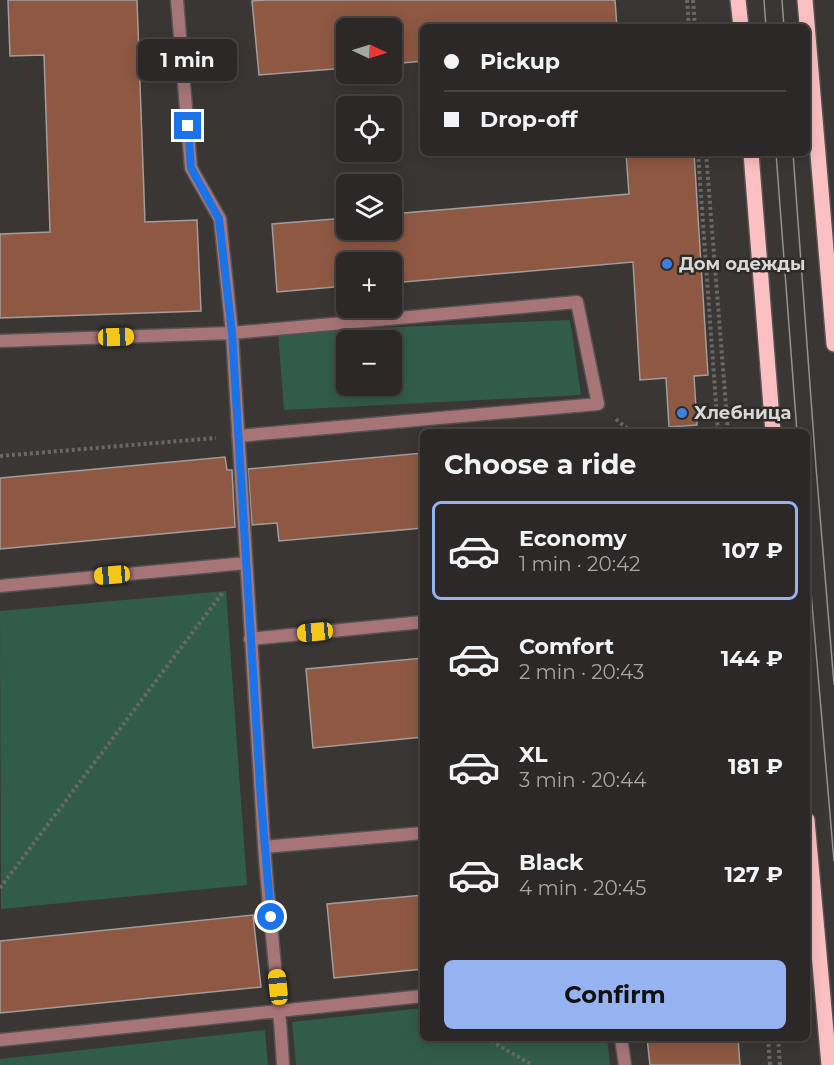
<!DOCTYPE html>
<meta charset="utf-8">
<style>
body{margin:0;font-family:Montserrat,sans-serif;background:#33302f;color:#f1f3f6;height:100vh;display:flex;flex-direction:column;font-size:22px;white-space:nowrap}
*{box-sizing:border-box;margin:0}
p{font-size:20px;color:#a6a6a7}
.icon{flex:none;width:33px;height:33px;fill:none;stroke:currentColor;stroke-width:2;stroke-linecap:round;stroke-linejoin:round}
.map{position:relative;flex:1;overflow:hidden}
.drawer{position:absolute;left:420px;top:429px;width:390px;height:612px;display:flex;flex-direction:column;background:#2b2827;border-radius:9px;box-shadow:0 3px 15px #0003,0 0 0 2px #474444}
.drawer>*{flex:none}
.banner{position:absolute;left:420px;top:24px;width:390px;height:132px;border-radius:9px;box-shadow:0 3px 15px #0003,0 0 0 2px #474444;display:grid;align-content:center;height:132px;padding:0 24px;background:#2b2827}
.needle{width:39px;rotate:94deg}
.controls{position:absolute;left:336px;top:18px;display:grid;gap:12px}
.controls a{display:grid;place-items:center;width:66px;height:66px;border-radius:9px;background:#2b2827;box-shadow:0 3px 15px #0003,0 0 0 2px #474444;font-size:30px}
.end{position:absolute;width:27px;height:27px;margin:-14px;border:8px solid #1a73e8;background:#fff;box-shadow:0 0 0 3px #fff}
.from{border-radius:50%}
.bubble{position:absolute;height:42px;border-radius:9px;background:#2b2827;box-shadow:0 3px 15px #0003,0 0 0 2px #474444;font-size:20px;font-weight:700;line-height:42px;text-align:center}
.car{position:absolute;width:18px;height:36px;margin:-18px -9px;border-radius:8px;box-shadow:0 0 4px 2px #0007;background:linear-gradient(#f5c518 24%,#345 0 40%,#f5c518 0 76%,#345 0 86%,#f5c518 0)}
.banner b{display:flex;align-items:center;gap:21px;height:57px;font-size:22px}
.banner b+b{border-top:2px solid #474444}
.banner i{width:15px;height:15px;background:#f1f3f6}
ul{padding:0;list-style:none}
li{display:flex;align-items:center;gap:18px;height:99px;margin:0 12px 9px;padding:0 12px;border:3px solid transparent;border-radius:9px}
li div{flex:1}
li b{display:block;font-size:22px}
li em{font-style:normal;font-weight:700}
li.active{border-color:#95b2f1}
li>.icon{width:54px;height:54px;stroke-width:1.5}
h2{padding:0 24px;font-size:27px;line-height:72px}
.primary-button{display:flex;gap:12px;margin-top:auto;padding:12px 24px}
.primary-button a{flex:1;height:69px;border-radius:9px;background:#95b2f1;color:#111;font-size:24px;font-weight:700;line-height:69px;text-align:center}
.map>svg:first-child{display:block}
.green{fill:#315c4a;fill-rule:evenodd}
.building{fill:#8e5843;stroke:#a19d9c;stroke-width:1.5}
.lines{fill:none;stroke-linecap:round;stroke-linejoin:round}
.service-casing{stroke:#565351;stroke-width:15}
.primary-casing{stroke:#565351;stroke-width:18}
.path{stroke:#6a6866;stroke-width:4;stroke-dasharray:3 3;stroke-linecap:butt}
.service{stroke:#a77577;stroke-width:12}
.primary{stroke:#fdc0c2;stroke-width:15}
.tram{stroke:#959291;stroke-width:1.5}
.route{stroke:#1a73e8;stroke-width:8}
.shop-dot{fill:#3f7fe0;stroke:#2e2c2a;stroke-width:2}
.labels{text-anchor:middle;stroke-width:5;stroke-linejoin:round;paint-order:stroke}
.poi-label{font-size:18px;font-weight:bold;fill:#dad8d7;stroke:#2e2c2a;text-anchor:start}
</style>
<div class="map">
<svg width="834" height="1065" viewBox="0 0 834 1065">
<rect width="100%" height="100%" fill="#393634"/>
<!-- green -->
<path class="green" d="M 570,320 L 581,395 L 284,410 L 278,332 ZM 346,340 L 392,340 L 392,386 L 346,386 Z
M 226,591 L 247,885 L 1,909 L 0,611 Z
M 423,1008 L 423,1038 L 607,1038 L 610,1065 L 296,1065 L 292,1022 Z
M 265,1030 L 268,1065 L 0,1065 L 0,1059 Z"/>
<!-- building -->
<path class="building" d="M 8,0 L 137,0 L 145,222 L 197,220 L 201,311 L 0,318 L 0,234 L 50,232 L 44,55 L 10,56 Z
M 267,0 L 615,0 L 617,27 L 423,27 L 423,61 L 392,64 L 392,28 L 346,28 L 346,68 L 259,75 L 252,1 Z
M 626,153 L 694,153 L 708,375 L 694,376 L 697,425 L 669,427 L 666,378 L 640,380 L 633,262 L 392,283 L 392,262 L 346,262 L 346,286 L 277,292 L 272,224 L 346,218 L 346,230 L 392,230 L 392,214 L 629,194 Z
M 423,453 L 423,528 L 279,541 L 277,523 L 252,525 L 248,469 Z
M 225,457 L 227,470 L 232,470 L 235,527 L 0,549 L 0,478 Z
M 423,658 L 423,737 L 313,748 L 306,669 Z
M 423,895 L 423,969 L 334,978 L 327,904 Z
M 253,915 L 261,987 L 0,1013 L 0,941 Z
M 647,1038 L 738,1038 L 740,1065 L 650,1065 Z"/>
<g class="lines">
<!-- service casing -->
<g class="service-casing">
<path id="service" d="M 0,341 L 232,333 L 220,219 L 191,168 L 177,0
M 238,436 L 598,404 L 577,302 L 232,333 C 242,503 252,673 264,844 C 269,918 279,991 283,1065
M 0,586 L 246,563
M 250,639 L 423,622
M 264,847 L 423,833
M 621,1038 L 625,1065
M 0,1040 L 423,996"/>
</g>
<!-- primary casing -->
<g class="primary-casing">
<path id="primary" d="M 738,0 L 741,27
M 805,0 L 834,344
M 751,153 L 773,432
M 807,820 L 829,1065"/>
</g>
<!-- path -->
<path class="path" d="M 687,0 L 689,27
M 693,0 L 695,27
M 698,153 L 718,432
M 706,153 L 728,432
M 616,419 L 631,432
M 692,432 L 717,428
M 0,456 L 216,438
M 0,888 L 223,592
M 486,1038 L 532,1065
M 768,1038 L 770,1065
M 778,1038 L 780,1065"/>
<!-- service -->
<use href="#service" class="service"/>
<!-- primary -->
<use href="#primary" class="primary"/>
<!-- tram -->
<path class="tram" d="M 764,0 L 766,27
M 782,0 L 784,27
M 776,153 L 797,432
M 793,153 L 816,467 L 834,684
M 807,545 L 834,861"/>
</g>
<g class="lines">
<!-- route -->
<path class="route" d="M 188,126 L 191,168 L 219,219 L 232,333 L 261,801 L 271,917"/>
</g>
<!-- markers -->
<g class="shop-dot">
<circle cx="667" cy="264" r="6"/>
<circle cx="682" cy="413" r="6"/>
</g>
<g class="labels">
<!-- poi labels -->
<g class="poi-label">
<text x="679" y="270">Дом одежды</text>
<text x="694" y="419">Хлебница</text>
</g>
</g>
</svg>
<div class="controls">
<a><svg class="needle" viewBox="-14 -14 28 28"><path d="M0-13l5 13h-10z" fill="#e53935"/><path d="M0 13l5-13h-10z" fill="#a6a6a7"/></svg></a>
<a><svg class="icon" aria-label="locate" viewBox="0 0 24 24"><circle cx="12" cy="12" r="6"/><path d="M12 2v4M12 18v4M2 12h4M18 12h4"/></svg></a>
<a><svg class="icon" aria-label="layers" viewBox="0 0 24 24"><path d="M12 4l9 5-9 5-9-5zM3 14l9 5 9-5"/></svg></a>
<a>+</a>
<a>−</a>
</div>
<i class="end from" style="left:271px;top:917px"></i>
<i class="end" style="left:188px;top:126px"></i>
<div class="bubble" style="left:138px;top:39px;width:99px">1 min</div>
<i class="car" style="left:116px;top:337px;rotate:88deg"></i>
<i class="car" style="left:112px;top:575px;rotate:265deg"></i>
<i class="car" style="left:315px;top:632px;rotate:264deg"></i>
<i class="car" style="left:278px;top:987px;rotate:354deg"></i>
<div class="banner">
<b><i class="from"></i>Pickup</b>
<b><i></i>Drop-off</b>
</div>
<section class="drawer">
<h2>Choose a ride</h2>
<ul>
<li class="active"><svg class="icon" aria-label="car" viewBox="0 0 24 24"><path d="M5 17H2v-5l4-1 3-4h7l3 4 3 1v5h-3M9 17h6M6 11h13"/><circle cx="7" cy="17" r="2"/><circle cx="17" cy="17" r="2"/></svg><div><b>Economy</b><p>1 min · 20:42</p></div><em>107 ₽</em></li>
<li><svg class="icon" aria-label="car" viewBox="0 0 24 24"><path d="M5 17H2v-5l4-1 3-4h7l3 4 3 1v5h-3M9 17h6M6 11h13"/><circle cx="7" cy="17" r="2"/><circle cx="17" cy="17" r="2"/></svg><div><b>Comfort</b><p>2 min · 20:43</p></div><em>144 ₽</em></li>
<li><svg class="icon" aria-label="car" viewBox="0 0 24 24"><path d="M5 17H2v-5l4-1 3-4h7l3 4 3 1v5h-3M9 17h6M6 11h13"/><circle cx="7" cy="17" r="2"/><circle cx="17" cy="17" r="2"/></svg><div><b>XL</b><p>3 min · 20:44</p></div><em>181 ₽</em></li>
<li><svg class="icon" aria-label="car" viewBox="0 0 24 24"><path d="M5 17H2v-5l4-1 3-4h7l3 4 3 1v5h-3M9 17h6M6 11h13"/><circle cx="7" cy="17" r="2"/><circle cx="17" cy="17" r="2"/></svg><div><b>Black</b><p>4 min · 20:45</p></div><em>127 ₽</em></li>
</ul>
<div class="primary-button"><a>Confirm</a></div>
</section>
</div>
